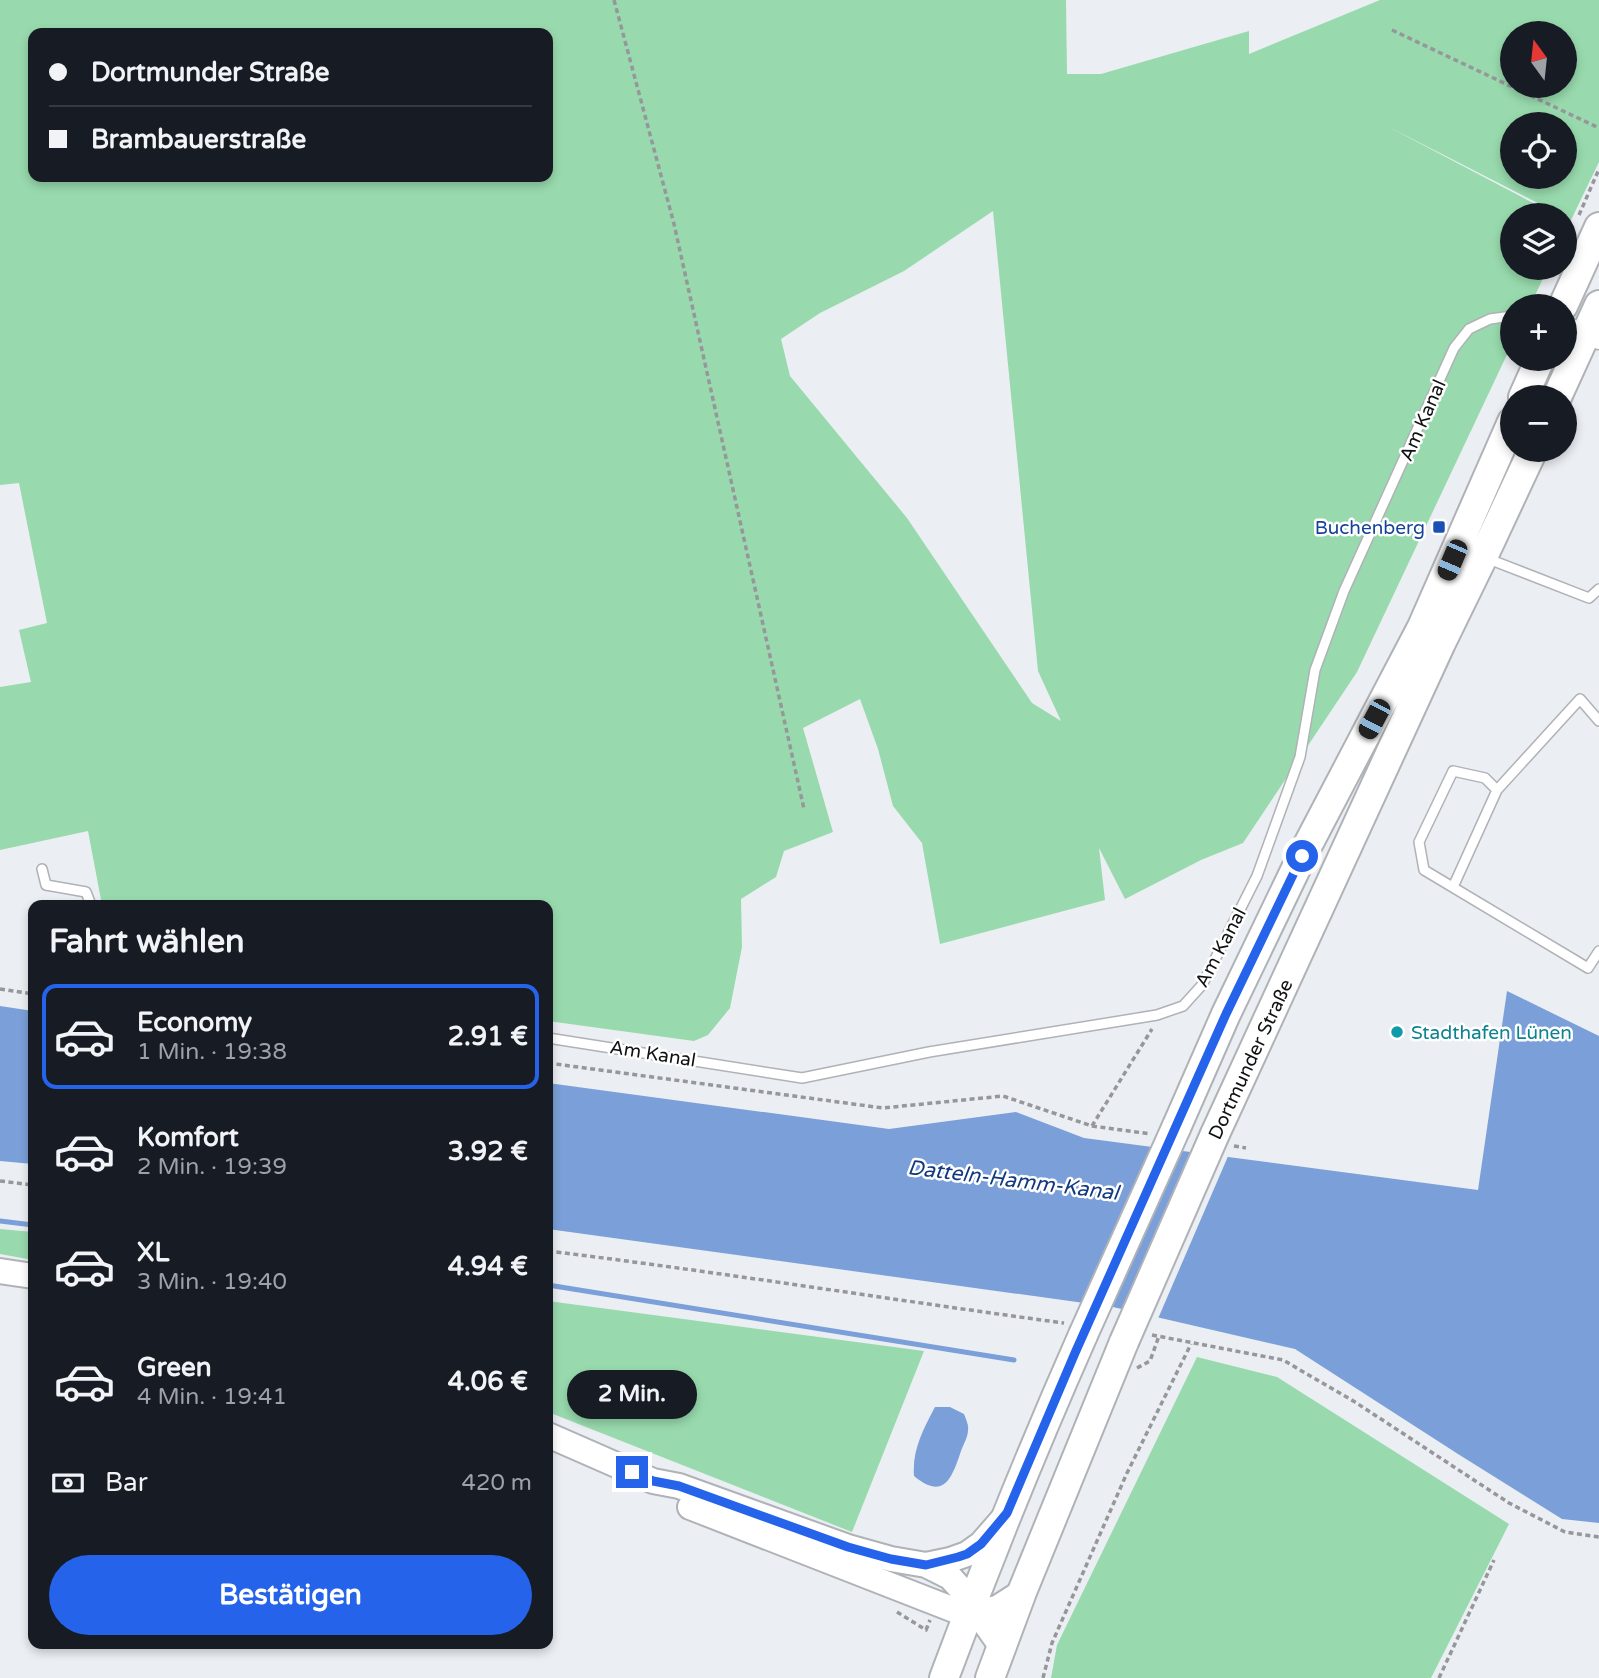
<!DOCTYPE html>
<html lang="de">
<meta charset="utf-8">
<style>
body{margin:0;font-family:"Varela Round",sans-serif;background:#242831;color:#f1f3f6;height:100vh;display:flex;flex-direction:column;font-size:26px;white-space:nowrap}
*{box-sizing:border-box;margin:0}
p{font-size:23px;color:#9ea1a6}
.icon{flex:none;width:38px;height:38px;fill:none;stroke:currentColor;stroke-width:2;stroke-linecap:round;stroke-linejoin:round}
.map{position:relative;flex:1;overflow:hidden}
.panel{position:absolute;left:28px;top:900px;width:525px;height:749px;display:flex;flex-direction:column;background:#171b24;border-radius:14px;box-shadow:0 4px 10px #0003}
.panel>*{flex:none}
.guide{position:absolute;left:28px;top:28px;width:525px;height:154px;border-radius:14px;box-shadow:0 4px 10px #0003;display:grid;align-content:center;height:154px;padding:0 21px;background:#171b24}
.needle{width:46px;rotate:345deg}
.fabs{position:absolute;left:1500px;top:21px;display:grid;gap:14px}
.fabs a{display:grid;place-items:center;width:77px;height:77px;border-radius:50%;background:#171b24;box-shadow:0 4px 10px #0003;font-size:35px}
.end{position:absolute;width:32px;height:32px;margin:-16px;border:9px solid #2563eb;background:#fff;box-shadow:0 0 0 4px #fff}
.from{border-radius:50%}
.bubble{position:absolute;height:49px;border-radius:24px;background:#171b24;box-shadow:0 4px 10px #0003;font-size:23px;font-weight:700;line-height:49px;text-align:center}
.car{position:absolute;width:21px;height:42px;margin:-21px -10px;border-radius:9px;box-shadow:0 0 5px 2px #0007;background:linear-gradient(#222 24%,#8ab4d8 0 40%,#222 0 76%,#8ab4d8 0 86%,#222 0)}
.guide b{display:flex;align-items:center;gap:24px;height:66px;font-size:26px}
.guide b+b{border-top:2px solid #363941}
.guide i{width:18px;height:18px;background:#f1f3f6}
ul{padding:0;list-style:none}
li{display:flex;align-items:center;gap:21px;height:105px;margin:0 14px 10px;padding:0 7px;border:4px solid transparent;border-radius:14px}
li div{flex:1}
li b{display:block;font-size:26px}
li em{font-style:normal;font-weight:700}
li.current{border-color:#2563eb}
li>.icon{width:63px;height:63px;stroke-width:1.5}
h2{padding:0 21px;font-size:32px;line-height:84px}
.pay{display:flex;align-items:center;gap:18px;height:77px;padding:0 21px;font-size:26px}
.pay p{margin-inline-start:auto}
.action{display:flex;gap:14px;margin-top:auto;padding:14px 21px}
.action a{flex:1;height:80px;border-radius:42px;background:#2563eb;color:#fff;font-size:28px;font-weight:700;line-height:80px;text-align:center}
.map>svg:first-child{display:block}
.green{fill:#98daad;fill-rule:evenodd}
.water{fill:#7b9fd9}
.pier{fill:#ebeef2}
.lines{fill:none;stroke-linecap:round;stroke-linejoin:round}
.stream{stroke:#7b9fd9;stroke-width:5}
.service-casing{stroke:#afb2b6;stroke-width:12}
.minor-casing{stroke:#afb2b6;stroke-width:21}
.secondary-casing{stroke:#afb2b6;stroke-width:28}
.primary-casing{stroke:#afb2b6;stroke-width:32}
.path{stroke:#95979a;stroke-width:3.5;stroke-dasharray:5 3.5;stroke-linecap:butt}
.service{stroke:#fff;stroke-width:9}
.minor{stroke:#fff;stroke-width:18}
.secondary{stroke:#fff;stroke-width:24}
.primary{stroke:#fff;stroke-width:28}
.primary-bridge-casing{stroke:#afb2b6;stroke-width:32;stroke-linecap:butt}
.primary-bridge{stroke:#fff;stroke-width:28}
.route{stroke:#2563eb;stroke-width:9}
.transit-dot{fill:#1a4fb4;stroke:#fff;stroke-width:2.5}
.culture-dot{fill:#0f9aa8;stroke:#fff;stroke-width:2.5}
.labels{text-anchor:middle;stroke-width:5;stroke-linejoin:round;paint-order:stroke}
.street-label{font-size:19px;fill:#101112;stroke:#fff}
.transit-label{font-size:19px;fill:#164399;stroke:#fff;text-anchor:end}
.culture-label{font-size:19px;fill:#0d838f;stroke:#fff;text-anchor:start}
.water-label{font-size:21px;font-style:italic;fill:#113a7e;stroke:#fff}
</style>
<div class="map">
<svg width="1599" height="1678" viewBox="0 0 1599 1678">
<rect width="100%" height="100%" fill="#ebeef2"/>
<!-- green -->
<path class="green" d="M 0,0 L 1066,0 L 1067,74 L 1101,74 L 1249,31 L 1249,54 L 1380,0 L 1599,0 L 1599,162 L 1571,220 L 1565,217 L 1564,215 L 1561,215 L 1385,125 L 1556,215 L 1512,215 L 1512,268 L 1548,268 L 1530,306 L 1512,306 L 1512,344 L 1357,672 L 1243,843 L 1201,860 L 1125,899 L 1099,848 L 1105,900 L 940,944 L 922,843 L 893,806 L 878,749 L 860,699 L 803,728 L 833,832 L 784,851 L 776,877 L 741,899 L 742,947 L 730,1008 L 708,1035 L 694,1041 L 548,1021 L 548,905 L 102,905 L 88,831 L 0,850 L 0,687 L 31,682 L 19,630 L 47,623 L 19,483 L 0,485 ZM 33,33 L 548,33 L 548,177 L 33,177 ZM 1512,33 L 1564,33 L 1564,86 L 1512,86 ZM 1512,124 L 1564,124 L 1564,177 L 1512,177 ZM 993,211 L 1038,671 L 1061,721 L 1032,703 L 907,518 L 790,376 L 781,339 L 820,313 L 904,271 Z
M 0,1229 L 33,1232 L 33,1260 L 0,1254 Z
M 548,1301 L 924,1351 L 852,1532 L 548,1412 Z
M 1197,1357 L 1277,1377 L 1509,1524 L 1431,1678 L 1051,1678 L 1057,1645 Z"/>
<!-- water -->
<path class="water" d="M 1507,991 L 1599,1036 L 1599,1523 L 1562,1519 L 1458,1454 L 1295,1349 L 1113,1307 L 548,1229 L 548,1083 L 889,1129 L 1016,1112 L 1084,1138 L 1478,1190 Z
M 0,1006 L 33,1011 L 33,1164 L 0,1161 Z
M 935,1407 L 950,1407 L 964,1414 C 966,1419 969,1426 968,1430 C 968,1437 963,1445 961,1451 C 952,1478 944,1501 914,1476 C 912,1450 923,1430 935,1407 Z"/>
<!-- pier -->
<path class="pier" d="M 1195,1150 L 1229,1154 L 1157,1321 L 1125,1313 Z"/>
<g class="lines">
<!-- stream -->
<path class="stream" d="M 0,1221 L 33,1225
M 548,1285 L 1014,1360"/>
<!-- service casing -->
<g class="service-casing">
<path id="service" d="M 1486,558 L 1589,598 L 1599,589
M 1497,790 L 1580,699 L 1599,721
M 42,869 L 46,885 L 86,892 L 91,905
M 1453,887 L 1497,790 L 1485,778 L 1453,771 L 1419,842 L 1424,870 L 1588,968 L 1599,951
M 548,1038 L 802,1078 L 929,1052 L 1157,1015 L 1183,1006 L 1202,985 L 1257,876 L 1300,757 L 1315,670 L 1344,591 L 1454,348 L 1469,329 L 1490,319 L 1512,316"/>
</g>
<!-- minor casing -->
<g class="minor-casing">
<path id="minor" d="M 1564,325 L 1599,340"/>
</g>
<!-- secondary casing -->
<g class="secondary-casing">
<path id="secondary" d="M 0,1271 L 33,1276
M 548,1435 L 653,1481 L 679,1486 L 848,1547 L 891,1559 L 926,1565 L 950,1560 L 967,1554 L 981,1544 L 1002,1520
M 690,1507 L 967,1615 L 997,1608 L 1022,1592
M 926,1565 L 950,1577 L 960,1588 L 1001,1646"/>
</g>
<!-- primary casing -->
<g class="primary-casing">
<path id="primary" d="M 1563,306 L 1599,227
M 1523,397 L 1540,359
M 1557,397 L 1599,305
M 1176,1128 L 1226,1014 L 1302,856 L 1422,627 L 1512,422
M 1215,1134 L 1441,643 L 1483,557 L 1533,450
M 944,1678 C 987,1562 1033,1448 1083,1335
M 990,1678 L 1022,1592 L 1124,1342"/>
</g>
<!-- path -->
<path class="path" d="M 614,0 L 674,224 L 804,809
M 1392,30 L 1599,128
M 1579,215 L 1599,169
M 1564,426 L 1570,416
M 0,989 L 33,994
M 548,1063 L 883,1108 L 1003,1096 L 1092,1126 L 1151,1134
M 1092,1126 L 1152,1029
M 1234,1146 L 1246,1148
M 0,1181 L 33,1185
M 548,1251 C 720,1272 892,1300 1064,1323
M 1152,1335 L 1283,1360 L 1355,1402 L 1509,1503 L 1565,1532 L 1599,1537
M 1137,1368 L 1150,1361 L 1159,1336
M 897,1612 L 926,1630 L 930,1620
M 1043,1678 L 1052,1643 L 1127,1473 L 1191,1344
M 1439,1678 L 1494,1560"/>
<!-- service -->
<use href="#service" class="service"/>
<!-- minor -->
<use href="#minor" class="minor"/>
<!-- secondary -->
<use href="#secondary" class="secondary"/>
<!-- primary -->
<use href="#primary" class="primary"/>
<!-- primary-bridge casing -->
<g class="primary-bridge-casing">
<path id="primary-bridge" d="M 1083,1335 L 1176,1128
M 1124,1342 L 1215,1134"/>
</g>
<!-- primary-bridge -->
<use href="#primary-bridge" class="primary-bridge"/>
</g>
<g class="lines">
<!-- route -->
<path class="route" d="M 632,1472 L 653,1481 L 679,1486 L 848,1547 L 891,1559 L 926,1565 L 958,1557 L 967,1554 L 981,1544 L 1007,1513 L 1075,1353 L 1226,1014 L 1302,856"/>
</g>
<!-- markers -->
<rect class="transit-dot" x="1432" y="520" width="14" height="14" rx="3.5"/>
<circle class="culture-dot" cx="1397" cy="1032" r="7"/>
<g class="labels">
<!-- street labels -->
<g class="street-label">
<text transform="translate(1422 420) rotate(-66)" y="7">Am Kanal</text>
<text transform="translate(1220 947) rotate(-62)" y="7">Am Kanal</text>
<text transform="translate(653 1053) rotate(9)" y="7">Am Kanal</text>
<text transform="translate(1250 1059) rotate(-65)" y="7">Dortmunder Straße</text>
</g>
<!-- transit labels -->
<g class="transit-label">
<text x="1425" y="534">Buchenberg</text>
</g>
<!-- culture labels -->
<g class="culture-label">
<text x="1411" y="1039">Stadthafen Lünen</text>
</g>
<!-- water labels -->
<g class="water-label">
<text transform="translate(1013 1180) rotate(7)" y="7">Datteln-Hamm-Kanal</text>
</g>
</g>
</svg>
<div class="fabs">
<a><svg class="needle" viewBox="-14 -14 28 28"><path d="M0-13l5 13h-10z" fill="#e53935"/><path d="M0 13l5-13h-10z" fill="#9ea1a6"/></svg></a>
<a><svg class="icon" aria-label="locate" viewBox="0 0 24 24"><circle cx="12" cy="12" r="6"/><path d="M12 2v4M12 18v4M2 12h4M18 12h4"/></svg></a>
<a><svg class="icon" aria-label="layers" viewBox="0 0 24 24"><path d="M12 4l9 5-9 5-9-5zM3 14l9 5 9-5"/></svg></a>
<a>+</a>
<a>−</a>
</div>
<i class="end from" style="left:1302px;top:856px"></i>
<i class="end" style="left:632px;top:1472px"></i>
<div class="bubble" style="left:567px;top:1370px;width:130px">2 Min.</div>
<i class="car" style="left:1452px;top:560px;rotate:203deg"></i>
<i class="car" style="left:1374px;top:719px;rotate:208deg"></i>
<div class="guide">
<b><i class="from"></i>Dortmunder Straße</b>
<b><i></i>Brambauerstraße</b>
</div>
<section class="panel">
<h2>Fahrt wählen</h2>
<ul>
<li class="current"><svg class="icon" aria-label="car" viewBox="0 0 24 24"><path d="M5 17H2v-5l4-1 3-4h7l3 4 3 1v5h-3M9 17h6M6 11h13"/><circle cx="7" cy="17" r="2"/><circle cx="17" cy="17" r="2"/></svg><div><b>Economy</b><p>1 Min. · 19:38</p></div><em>2.91 €</em></li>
<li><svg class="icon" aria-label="car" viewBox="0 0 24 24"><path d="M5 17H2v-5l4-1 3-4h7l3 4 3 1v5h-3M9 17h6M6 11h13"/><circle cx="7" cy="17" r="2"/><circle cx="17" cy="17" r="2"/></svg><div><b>Komfort</b><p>2 Min. · 19:39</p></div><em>3.92 €</em></li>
<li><svg class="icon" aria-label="car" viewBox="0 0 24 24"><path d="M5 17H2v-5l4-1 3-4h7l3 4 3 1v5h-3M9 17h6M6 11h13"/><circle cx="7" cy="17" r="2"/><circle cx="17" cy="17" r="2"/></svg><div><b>XL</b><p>3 Min. · 19:40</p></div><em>4.94 €</em></li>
<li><svg class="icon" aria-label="car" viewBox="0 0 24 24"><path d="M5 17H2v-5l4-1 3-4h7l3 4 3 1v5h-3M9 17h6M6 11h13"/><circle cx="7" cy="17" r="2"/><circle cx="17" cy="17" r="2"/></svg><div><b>Green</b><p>4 Min. · 19:41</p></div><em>4.06 €</em></li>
</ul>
<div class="pay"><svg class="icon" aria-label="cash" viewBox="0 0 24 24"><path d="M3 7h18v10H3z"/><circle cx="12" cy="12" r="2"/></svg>Bar<p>420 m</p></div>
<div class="action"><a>Bestätigen</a></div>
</section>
</div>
